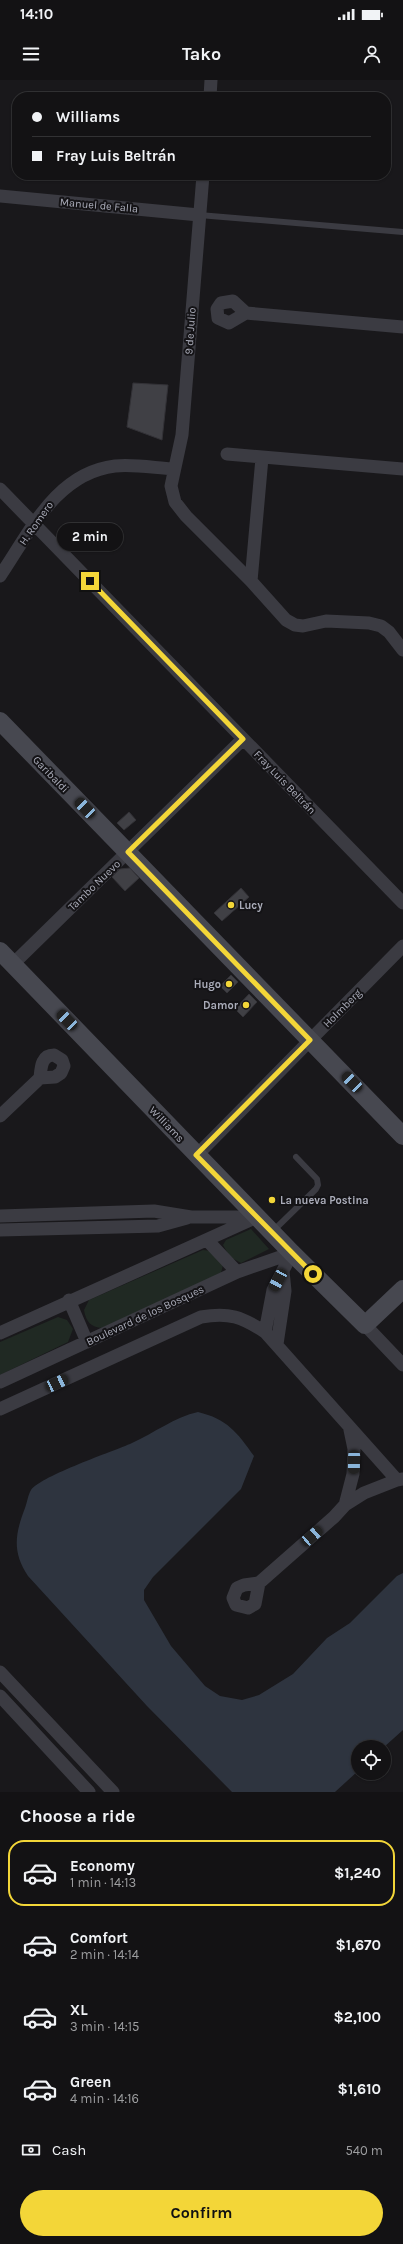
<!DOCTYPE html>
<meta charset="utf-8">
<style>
body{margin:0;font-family:Karla,sans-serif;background:#1c1b1d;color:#f1f3f6;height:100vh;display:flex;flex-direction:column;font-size:15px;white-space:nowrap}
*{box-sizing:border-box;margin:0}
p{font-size:13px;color:#9d9ea0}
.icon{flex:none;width:22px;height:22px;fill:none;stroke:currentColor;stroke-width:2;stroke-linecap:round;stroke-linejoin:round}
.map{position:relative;height:1712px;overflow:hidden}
.side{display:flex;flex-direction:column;background:#131214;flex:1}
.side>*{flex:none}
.hud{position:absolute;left:12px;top:12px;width:379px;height:88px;border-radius:16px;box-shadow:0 1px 3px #0004,0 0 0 1px #323234;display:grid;align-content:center;height:88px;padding:0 20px;background:#131214}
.tools{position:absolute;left:351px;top:1660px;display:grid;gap:8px}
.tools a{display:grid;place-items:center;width:40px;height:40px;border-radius:50%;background:#131214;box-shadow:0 1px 3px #0004,0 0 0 1px #323234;font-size:20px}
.end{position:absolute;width:18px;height:18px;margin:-9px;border:5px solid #f3d638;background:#111;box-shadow:0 0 0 2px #111}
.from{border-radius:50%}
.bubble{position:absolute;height:28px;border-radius:14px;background:#131214;box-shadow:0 1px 3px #0004,0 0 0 1px #323234;font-size:13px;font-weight:700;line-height:28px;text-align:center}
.car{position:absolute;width:12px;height:24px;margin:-12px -6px;border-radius:5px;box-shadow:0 0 3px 1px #0007;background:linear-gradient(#222 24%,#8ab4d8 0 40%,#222 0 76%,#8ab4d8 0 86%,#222 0)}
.hud b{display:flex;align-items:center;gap:14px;height:38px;font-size:15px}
.hud b+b{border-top:1px solid #323234}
.hud i{width:10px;height:10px;background:#f1f3f6}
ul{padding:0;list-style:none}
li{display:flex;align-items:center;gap:12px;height:66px;margin:0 8px 6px;padding:0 12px;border:2px solid transparent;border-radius:16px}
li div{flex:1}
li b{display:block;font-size:15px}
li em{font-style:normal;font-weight:700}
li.current{border-color:#f3d638}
li>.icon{width:36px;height:36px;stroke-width:1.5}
h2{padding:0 20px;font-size:18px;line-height:48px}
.pay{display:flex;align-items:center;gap:10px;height:44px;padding:0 20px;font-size:15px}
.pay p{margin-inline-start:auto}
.primary-button{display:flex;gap:8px;margin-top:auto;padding:8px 20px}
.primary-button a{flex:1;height:46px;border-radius:24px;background:#f3d638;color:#111;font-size:16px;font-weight:700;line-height:46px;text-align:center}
.status{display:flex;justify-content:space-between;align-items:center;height:28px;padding:0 20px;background:#131214;direction:ltr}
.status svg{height:11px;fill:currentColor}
header{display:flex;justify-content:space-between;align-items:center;height:52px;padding:0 20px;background:#131214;font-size:18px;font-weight:700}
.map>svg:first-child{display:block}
.green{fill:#202923}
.water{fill:#2e343f}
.building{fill:#404045;stroke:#333237}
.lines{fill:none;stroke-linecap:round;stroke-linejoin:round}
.lane{stroke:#3b3b42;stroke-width:6}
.street{stroke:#3b3b42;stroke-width:13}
.secondary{stroke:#474850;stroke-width:18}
.route{stroke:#f3d638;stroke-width:5}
.poi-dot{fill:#f3d638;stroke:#141316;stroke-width:1.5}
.labels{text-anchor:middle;stroke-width:4;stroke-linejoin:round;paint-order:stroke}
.street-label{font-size:11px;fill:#abadba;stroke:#141316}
.poi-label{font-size:11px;font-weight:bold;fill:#abadba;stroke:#141316;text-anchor:start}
</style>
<div class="status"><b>14:10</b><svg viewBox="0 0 49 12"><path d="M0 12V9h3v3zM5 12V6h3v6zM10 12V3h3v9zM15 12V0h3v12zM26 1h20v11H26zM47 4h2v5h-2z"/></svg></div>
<header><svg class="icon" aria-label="menu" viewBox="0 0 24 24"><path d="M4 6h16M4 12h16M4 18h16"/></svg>Tako<svg class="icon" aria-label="person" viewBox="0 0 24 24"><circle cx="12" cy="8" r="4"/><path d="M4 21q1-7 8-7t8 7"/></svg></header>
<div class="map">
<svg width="403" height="1712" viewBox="0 0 403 1712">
<rect width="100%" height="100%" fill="#19181b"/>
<!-- green -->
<path class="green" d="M 251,1149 L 269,1169 L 241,1183 L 230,1177 L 223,1165 L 226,1160 Z
M 203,1170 L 211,1171 L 223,1185 L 221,1193 L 102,1248 C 91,1247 86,1242 84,1230 L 89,1220 Z
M 58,1237 L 67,1240 L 73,1249 L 68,1262 L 0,1295 L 0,1262 Z"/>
<!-- water -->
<path class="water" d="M 198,1332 C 227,1339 237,1352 254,1376 L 241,1409 L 153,1497 L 144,1510 L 144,1520 L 171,1566 L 205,1606 L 220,1616 L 242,1620 L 259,1615 L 293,1594 L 327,1558 L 350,1543 L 397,1496 L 403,1493 L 403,1650 L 384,1667 L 358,1667 L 358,1691 L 335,1712 L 232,1712 L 147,1626 L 28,1496 C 12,1472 15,1454 25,1428 C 27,1423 28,1415 31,1410 C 43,1395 112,1372 132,1363 C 154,1353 175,1337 198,1332 Z"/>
<!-- building -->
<path class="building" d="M 133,303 L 168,305 L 162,360 L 127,347 Z
M 129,732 L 136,740 L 124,750 L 117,743 Z
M 130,788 L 139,798 L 125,811 L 112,797 L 120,789 Z
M 241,808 L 249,817 L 222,841 L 214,833 Z
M 231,895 L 238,902 L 227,913 L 220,906 Z
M 249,914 L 257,922 L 243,937 L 235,929 Z"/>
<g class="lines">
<!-- lane -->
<path class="lane" d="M 199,135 L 403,152
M 273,1151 L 316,1109 L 318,1105 L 317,1099 L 296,1077"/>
<!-- street -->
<path class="street" d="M 210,17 L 211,0
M 203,95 L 182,355 L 171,406 L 175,422 L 186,436 L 251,501 L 286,540 L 295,545 L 303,546 L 326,541 L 369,543 L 381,546 L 389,552 L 403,570
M 0,116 L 199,135
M 246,233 L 233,221 L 221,223 L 217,229 L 218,238 L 229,243 L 246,233 L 403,247
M 227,374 L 403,389
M 0,409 L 403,823
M 0,496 C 30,452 56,393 115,386 C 134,384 155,388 174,389
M 251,501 L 262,378
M 13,884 L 243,659
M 0,1036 L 40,998 L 55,997 L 61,993 L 64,986 L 62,980 L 54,975 C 41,975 41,988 40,998
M 197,1075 L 403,866
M 0,1136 L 154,1131 L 191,1137 L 252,1137
M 0,1150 L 158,1146 L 187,1138
M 207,1160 L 237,1192
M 69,1220 L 87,1262
M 365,1245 L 403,1285
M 265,1252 L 273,1210 L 292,1173
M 0,1253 L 257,1137
M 277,1264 L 285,1211 L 283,1191
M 0,1302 L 237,1192 L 292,1173
M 0,1329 L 201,1237 C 229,1232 242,1237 265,1252 L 397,1400 L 403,1399
M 345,1425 L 364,1413 L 397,1400
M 259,1503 L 255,1524 L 248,1528 L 236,1525 L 233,1518 L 237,1508 L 244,1505 L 259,1503 L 334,1437 L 345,1425 L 353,1394 L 354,1369 L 350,1350
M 0,1592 L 113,1712
M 0,1616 L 89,1712"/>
<!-- secondary -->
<path class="secondary" d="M 0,641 L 403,1056
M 0,871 L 292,1173 L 365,1245 L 403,1209"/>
</g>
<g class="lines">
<!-- route -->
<path class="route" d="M 90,501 L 243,659 L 128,772 L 310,960 L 196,1075 L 313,1194"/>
</g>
<!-- markers -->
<g class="poi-dot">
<circle cx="231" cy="825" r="4"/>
<circle cx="229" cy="904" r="4"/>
<circle cx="246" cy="925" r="4"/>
<circle cx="272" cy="1120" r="4"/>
</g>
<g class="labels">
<!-- street labels -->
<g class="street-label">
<text transform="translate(99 125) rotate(5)" y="4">Manuel de Falla</text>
<text transform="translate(190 251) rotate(-86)" y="4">9 de Julio</text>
<text transform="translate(36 443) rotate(-55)" y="4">H. Romero</text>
<text transform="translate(51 694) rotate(46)" y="4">Garibaldi</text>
<text transform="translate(285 702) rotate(46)" y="4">Fray Luis Beltrán</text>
<text transform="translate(94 805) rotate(-44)" y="4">Tambo Nuevo</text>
<text transform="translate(342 928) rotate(-45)" y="4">Holmberg</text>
<text transform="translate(167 1044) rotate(46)" y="4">Williams</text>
<text transform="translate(145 1235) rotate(-25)" y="4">Boulevard de los Bosques</text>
</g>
<!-- poi labels -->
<g class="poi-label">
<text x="239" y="829">Lucy</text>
<text x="221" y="908" text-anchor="end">Hugo</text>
<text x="238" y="929" text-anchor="end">Damor</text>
<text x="280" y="1124">La nueva Postina</text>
</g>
</g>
</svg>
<div class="tools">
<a><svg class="icon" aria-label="locate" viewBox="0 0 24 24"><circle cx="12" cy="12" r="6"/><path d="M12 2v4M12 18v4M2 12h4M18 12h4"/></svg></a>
</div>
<i class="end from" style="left:313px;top:1194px"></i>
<i class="end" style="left:90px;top:501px"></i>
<div class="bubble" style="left:57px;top:443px;width:66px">2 min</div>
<i class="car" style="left:85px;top:728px;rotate:316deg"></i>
<i class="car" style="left:67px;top:940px;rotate:316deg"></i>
<i class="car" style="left:352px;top:1002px;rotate:316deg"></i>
<i class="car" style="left:278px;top:1200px;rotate:208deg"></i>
<i class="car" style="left:57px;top:1303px;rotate:65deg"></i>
<i class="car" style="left:354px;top:1382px;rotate:181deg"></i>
<i class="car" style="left:312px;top:1456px;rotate:49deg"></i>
<div class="hud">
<b><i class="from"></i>Williams</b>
<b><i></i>Fray Luis Beltrán</b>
</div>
</div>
<section class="side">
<h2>Choose a ride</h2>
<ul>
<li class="current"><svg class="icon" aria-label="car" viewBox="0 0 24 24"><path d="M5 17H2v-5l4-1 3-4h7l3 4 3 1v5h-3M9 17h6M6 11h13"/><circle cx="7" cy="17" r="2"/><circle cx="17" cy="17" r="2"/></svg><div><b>Economy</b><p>1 min · 14:13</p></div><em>$1,240</em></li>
<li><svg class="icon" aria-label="car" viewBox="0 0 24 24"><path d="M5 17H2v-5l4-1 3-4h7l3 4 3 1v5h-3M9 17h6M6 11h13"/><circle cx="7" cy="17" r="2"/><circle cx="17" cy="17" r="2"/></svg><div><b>Comfort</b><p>2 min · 14:14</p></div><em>$1,670</em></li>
<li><svg class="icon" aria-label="car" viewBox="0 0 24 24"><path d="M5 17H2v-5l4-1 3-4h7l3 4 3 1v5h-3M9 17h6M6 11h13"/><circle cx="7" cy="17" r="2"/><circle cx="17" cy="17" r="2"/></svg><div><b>XL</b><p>3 min · 14:15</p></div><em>$2,100</em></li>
<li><svg class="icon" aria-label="car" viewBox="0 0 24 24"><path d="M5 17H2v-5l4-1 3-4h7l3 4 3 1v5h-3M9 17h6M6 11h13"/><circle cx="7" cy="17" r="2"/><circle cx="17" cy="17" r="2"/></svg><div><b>Green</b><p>4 min · 14:16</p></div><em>$1,610</em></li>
</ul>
<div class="pay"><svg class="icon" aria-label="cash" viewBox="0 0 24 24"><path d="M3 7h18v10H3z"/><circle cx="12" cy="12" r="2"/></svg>Cash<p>540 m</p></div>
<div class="primary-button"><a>Confirm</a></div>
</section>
